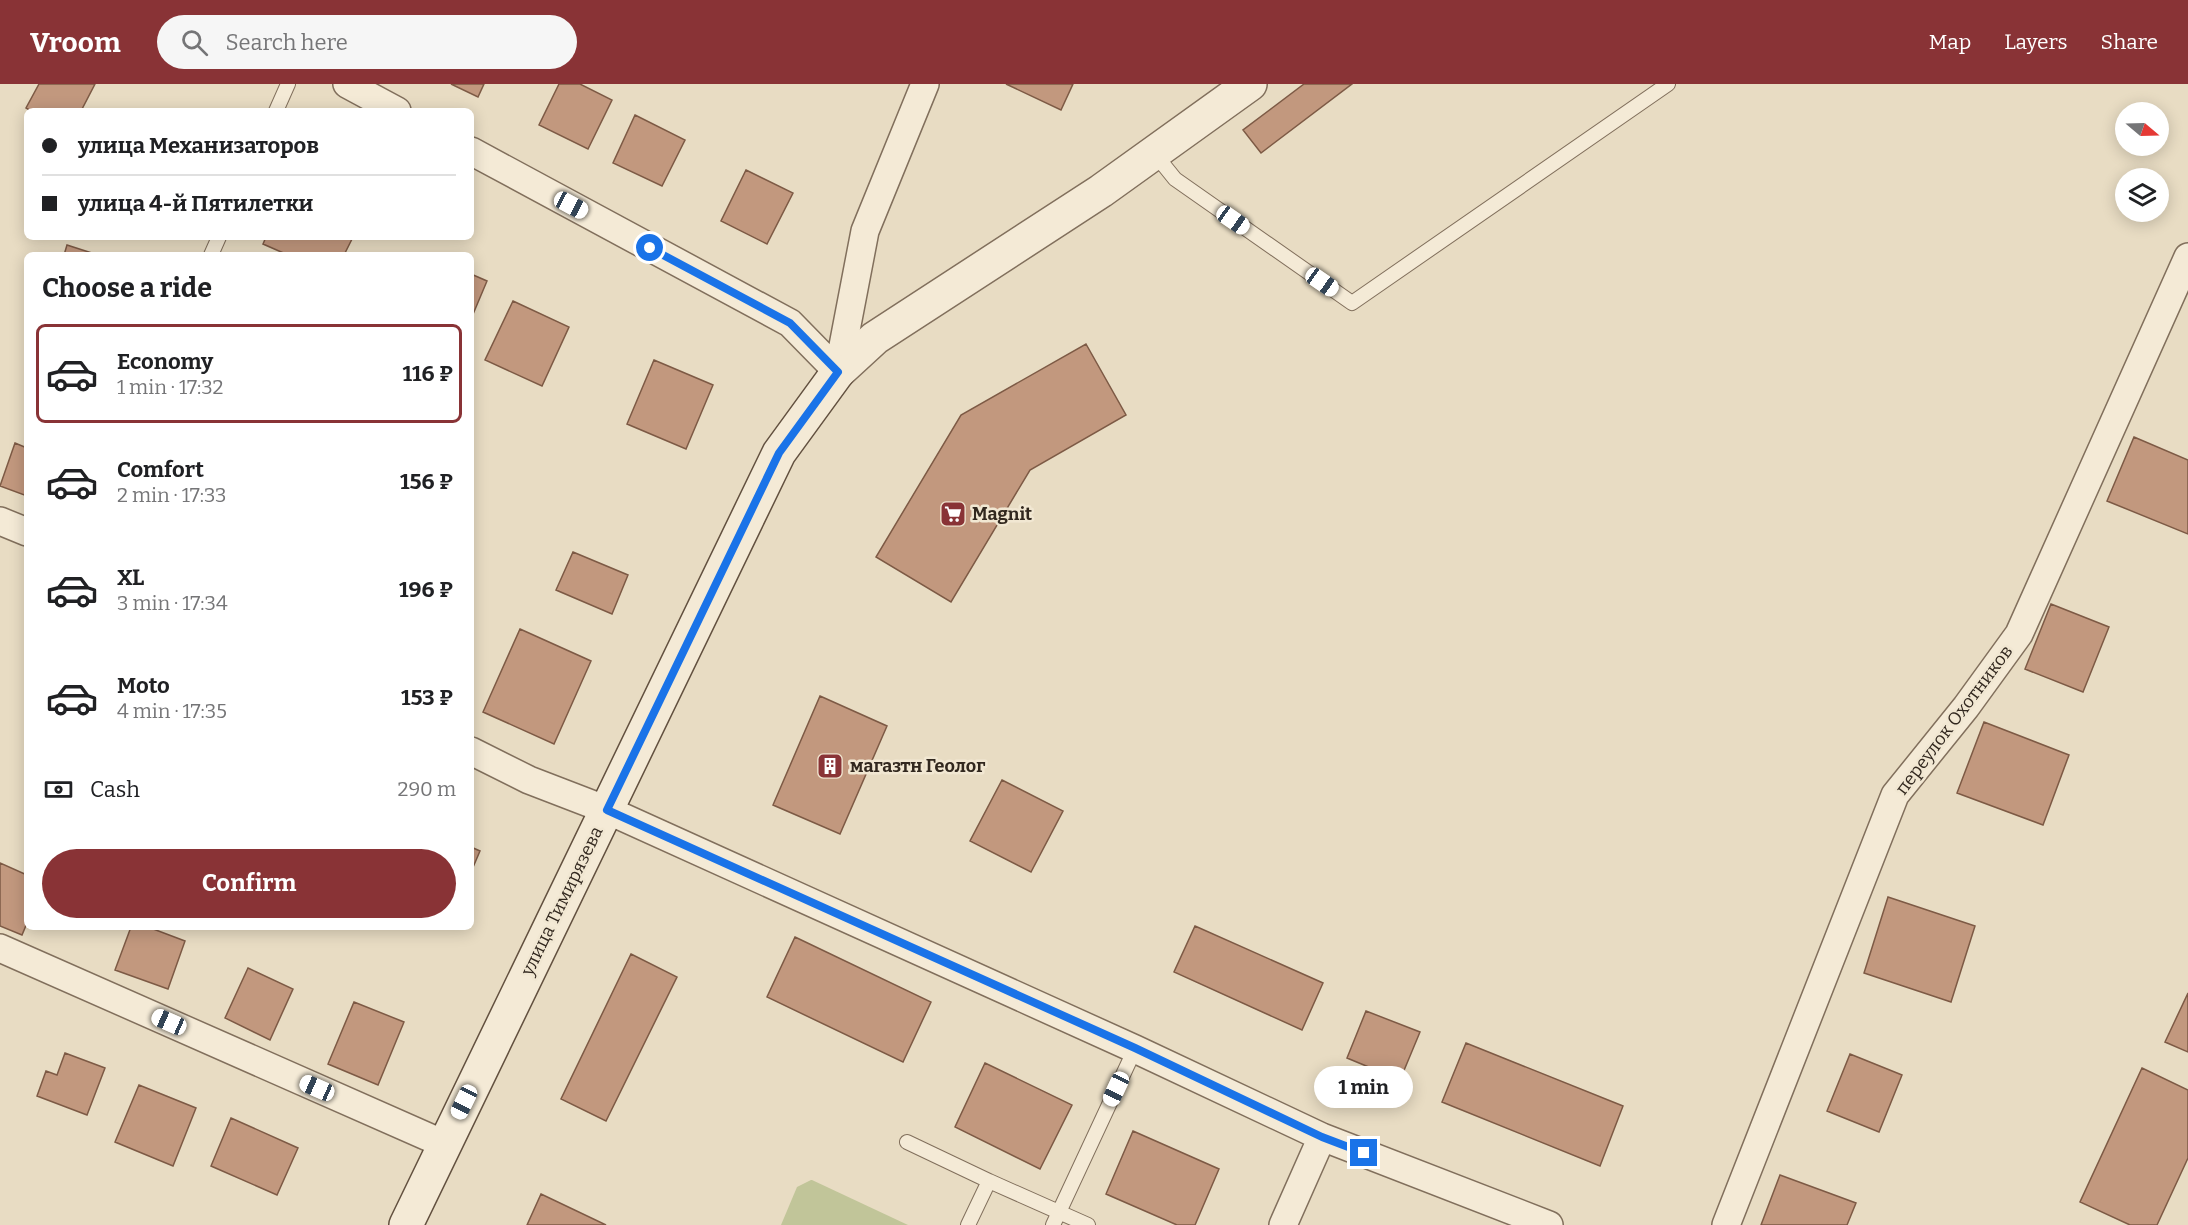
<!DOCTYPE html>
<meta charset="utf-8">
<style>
body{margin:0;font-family:Bitter,serif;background:#f6f6f6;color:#202124;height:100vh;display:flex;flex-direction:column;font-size:22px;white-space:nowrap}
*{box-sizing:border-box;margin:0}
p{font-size:20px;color:#757577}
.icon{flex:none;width:33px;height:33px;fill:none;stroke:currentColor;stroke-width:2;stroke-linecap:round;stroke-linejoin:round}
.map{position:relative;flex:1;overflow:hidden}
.drawer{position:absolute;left:24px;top:168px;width:450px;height:678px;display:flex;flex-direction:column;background:#fff;border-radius:9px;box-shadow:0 3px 15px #0003}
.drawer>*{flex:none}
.hud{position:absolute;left:24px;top:24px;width:450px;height:132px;border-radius:9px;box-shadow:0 3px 15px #0003;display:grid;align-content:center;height:132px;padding:0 18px;background:#fff}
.needle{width:39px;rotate:109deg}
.controls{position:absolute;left:2115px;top:18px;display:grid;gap:12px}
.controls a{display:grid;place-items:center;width:54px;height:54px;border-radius:50%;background:#fff;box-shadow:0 3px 15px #0003;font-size:30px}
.end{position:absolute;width:27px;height:27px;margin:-14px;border:8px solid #1a73e8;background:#fff;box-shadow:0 0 0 3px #fff}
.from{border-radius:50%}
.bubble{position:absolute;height:42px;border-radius:21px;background:#fff;box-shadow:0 3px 15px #0003;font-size:20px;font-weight:700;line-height:42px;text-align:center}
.car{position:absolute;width:18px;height:36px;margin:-18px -9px;border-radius:8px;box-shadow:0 0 4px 2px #0007;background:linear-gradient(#fff 24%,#345 0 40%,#fff 0 76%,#345 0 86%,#fff 0)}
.hud b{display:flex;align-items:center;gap:21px;height:57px;font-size:22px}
.hud b+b{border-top:2px solid #e0e0e0}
.hud i{width:15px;height:15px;background:#202124}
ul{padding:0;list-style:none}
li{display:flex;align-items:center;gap:18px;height:99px;margin:0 12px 9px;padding:0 6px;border:3px solid transparent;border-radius:9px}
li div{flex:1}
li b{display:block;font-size:22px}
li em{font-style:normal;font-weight:700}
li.on{border-color:#893336}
li>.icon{width:54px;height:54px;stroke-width:1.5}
h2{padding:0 18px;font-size:27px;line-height:72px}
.pay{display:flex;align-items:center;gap:15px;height:66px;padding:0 18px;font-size:22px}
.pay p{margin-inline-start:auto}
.primary-button{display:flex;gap:12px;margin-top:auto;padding:12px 18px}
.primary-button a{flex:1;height:69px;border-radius:36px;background:#893336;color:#fff;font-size:24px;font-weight:700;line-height:69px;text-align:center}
header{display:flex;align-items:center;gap:36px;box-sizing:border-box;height:84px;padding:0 30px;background:#893336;color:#fff}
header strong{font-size:28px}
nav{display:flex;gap:33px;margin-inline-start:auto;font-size:21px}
.search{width:420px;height:54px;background:#f6f6f6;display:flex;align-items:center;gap:15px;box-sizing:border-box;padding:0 21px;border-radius:33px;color:#757577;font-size:22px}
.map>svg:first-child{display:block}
.green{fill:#c1c599}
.building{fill:#c2987e;stroke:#7d5a45;stroke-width:1.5}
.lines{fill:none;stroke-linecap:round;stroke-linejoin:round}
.service-casing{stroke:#816f5c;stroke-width:16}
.minor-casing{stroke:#816f5c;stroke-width:30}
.tertiary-casing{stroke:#816f5c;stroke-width:36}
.secondary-casing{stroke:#62503f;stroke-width:36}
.service{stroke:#f4ead6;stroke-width:14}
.minor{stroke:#f4ead6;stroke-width:27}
.tertiary{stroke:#f4ead6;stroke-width:33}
.secondary{stroke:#f4ead6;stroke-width:33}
.route{stroke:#1a73e8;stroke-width:8}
.labels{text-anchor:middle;stroke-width:5;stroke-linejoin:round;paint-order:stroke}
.poi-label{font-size:18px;font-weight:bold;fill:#32281f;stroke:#f1e7d2;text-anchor:start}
.street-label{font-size:18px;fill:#32281f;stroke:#f1e7d2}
</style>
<header>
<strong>Vroom</strong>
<div class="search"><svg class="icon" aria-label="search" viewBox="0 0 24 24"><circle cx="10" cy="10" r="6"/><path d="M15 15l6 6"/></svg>Search here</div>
<nav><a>Map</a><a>Layers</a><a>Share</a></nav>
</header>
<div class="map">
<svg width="2188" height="1141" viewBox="0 0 2188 1141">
<rect width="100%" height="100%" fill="#e8dcc3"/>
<!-- green -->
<path class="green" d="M 811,1096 L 812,1096 L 908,1141 L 781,1141 L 797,1103 Z"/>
<!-- building -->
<path class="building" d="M 39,0 L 95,0 L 81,27 L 31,27 L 26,24 Z
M 451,0 L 484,0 L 478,13 Z
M 559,0 L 580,0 L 612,16 L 588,65 L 539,41 Z
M 1006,0 L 1073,0 L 1061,26 Z
M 1304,0 L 1352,0 L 1261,69 L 1243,46 Z
M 635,31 L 685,56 L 662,102 L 613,79 Z
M 746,86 L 793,109 L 767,160 L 721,137 Z
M 266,153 L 353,153 L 344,171 L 288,171 L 263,160 Z
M 67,161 L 98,171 L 64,171 Z
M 471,190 L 487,197 L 471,235 Z
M 513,217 L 569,243 L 542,302 L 485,276 Z
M 1086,260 L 1126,331 L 1030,386 L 951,518 L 876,473 L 961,331 Z
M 654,276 L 713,301 L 686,365 L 627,340 Z
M 2134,353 L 2188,376 L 2188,450 L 2107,417 Z
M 15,359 L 27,364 L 27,412 L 0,402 Z
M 573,468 L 628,491 L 612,530 L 556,506 Z
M 2051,520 L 2109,543 L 2083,608 L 2025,585 Z
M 520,545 L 591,577 L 554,660 L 483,628 Z
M 820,612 L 887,642 L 840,750 L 773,721 Z
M 1984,638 L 2069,671 L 2043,741 L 1957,709 Z
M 1002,696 L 1063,727 L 1031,788 L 970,757 Z
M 471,763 L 480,767 L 471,788 Z
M 0,779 L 27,791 L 27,839 L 22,851 L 0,842 Z
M 1888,813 L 1975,842 L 1951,918 L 1864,889 Z
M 1195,842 L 1323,899 L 1302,946 L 1174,888 Z
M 131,843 L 148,843 L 185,857 L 168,905 L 115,886 Z
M 795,853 L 931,918 L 903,978 L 767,913 Z
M 631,870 L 677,893 L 606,1037 L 561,1015 Z
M 248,884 L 293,905 L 270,956 L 225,934 Z
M 2188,909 L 2188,968 L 2165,958 Z
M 354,918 L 404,938 L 378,1001 L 328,980 Z
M 1366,927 L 1420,948 L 1400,996 L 1347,974 Z
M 1466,959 L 1623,1022 L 1600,1082 L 1442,1018 Z
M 65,969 L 105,984 L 87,1031 L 37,1012 L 46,987 L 57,991 Z
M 1850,970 L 1902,991 L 1879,1048 L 1827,1027 Z
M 985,979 L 1072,1021 L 1040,1085 L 955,1043 Z
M 2142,984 L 2188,1006 L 2188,1074 L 2157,1141 L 2130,1141 L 2080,1118 Z
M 139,1001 L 196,1024 L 173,1082 L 115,1058 Z
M 231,1034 L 298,1064 L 277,1111 L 211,1082 Z
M 1133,1047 L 1219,1085 L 1195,1141 L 1177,1141 L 1106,1110 Z
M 1780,1091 L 1856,1119 L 1847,1141 L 1761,1141 Z
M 541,1110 L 606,1141 L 527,1141 Z"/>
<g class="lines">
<!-- service casing -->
<g class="service-casing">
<path id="service" d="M 276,27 L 288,0
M 1154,69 L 1175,95 L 1352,219 L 1668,0
M 211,171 L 219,153
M 907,1058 L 989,1097
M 968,1141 L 989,1097 L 1088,1141
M 1053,1141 L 1135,965"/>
</g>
<!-- minor casing -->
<g class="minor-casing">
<path id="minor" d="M 347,0 L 397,27
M 471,67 L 790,239 L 838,288
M 838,288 L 865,147 L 925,0
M 0,437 L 27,448
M 471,667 L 529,696 L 607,726 L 1135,965 L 1322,1053 L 1549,1141
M 0,864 L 444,1060
M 1283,1141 L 1322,1053
M 1726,1141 L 1895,711 L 1966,623 L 2019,550 L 2188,173"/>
</g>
<!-- tertiary casing -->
<g class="tertiary-casing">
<path id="tertiary" d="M 838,288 L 875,254 L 1101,107 L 1250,0"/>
</g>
<!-- secondary casing -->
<g class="secondary-casing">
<path id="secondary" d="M 406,1141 L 779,369 L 838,288"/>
</g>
<!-- service -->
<use href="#service" class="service"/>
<!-- minor -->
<use href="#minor" class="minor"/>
<!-- tertiary -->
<use href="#tertiary" class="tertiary"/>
<!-- secondary -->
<use href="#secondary" class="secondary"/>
</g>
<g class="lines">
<!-- route -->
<path class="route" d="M 650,164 L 790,239 L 838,288 L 779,369 L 607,726 L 1135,964 L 1322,1053 L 1364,1069"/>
</g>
<!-- icons -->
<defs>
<g id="supermarket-square" transform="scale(1.35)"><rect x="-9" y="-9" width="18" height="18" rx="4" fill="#893336" stroke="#f1e7d2"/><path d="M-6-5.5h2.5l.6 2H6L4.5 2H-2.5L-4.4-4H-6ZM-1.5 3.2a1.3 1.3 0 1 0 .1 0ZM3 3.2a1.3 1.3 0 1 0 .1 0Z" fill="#fff"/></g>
<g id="building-square" transform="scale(1.35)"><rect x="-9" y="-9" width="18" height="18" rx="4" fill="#893336" stroke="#f1e7d2"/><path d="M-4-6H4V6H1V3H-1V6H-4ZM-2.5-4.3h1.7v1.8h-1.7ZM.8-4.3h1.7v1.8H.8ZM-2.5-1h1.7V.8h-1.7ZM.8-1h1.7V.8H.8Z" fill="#fff"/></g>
</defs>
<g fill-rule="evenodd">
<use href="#supermarket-square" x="953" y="430"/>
<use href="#building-square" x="830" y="682"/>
</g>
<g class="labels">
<!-- poi labels -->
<g class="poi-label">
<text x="972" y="436">Magnit</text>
<text x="850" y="688">магазтн Геолог</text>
</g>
<!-- street labels -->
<g class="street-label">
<text transform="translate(1954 636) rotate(-53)" y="6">переулок Охотников</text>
<text transform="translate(562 817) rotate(-64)" y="6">улица Тимирязева</text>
</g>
</g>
</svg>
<div class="controls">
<a><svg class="needle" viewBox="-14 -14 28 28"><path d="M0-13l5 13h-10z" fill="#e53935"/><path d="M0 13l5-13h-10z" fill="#757577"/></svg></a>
<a><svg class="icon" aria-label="layers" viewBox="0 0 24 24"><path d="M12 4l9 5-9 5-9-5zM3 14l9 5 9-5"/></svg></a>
</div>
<i class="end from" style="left:650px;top:164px"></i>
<i class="end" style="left:1364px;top:1069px"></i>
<div class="bubble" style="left:1314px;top:982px;width:99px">1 min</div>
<i class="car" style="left:571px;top:121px;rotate:118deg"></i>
<i class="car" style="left:1233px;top:136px;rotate:125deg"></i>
<i class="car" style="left:1322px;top:198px;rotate:125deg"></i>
<i class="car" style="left:169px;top:938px;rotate:294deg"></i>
<i class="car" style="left:317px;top:1004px;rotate:294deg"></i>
<i class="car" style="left:1116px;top:1005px;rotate:205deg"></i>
<i class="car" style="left:464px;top:1018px;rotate:206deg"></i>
<div class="hud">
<b><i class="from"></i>улица Механизаторов</b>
<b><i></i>улица 4-й Пятилетки</b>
</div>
<section class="drawer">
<h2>Choose a ride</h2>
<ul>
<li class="on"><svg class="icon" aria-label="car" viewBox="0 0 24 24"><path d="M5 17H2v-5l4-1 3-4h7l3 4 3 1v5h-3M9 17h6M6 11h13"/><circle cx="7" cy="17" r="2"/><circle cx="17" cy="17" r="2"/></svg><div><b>Economy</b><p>1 min · 17:32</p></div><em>116 ₽</em></li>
<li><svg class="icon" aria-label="car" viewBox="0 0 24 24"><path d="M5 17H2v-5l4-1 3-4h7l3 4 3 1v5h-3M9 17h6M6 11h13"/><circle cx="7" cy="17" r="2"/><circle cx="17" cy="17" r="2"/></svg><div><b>Comfort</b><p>2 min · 17:33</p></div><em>156 ₽</em></li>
<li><svg class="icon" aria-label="car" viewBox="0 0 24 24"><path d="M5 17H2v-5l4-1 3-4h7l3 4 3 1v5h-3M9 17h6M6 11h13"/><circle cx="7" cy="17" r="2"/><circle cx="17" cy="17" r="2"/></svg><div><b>XL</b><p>3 min · 17:34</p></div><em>196 ₽</em></li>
<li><svg class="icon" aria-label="car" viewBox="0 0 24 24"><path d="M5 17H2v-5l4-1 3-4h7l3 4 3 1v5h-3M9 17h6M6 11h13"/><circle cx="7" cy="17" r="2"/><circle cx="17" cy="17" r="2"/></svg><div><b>Moto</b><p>4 min · 17:35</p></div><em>153 ₽</em></li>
</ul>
<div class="pay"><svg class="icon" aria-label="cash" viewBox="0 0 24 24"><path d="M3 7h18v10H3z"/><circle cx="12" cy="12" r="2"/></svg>Cash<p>290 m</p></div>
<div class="primary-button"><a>Confirm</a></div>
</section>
</div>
